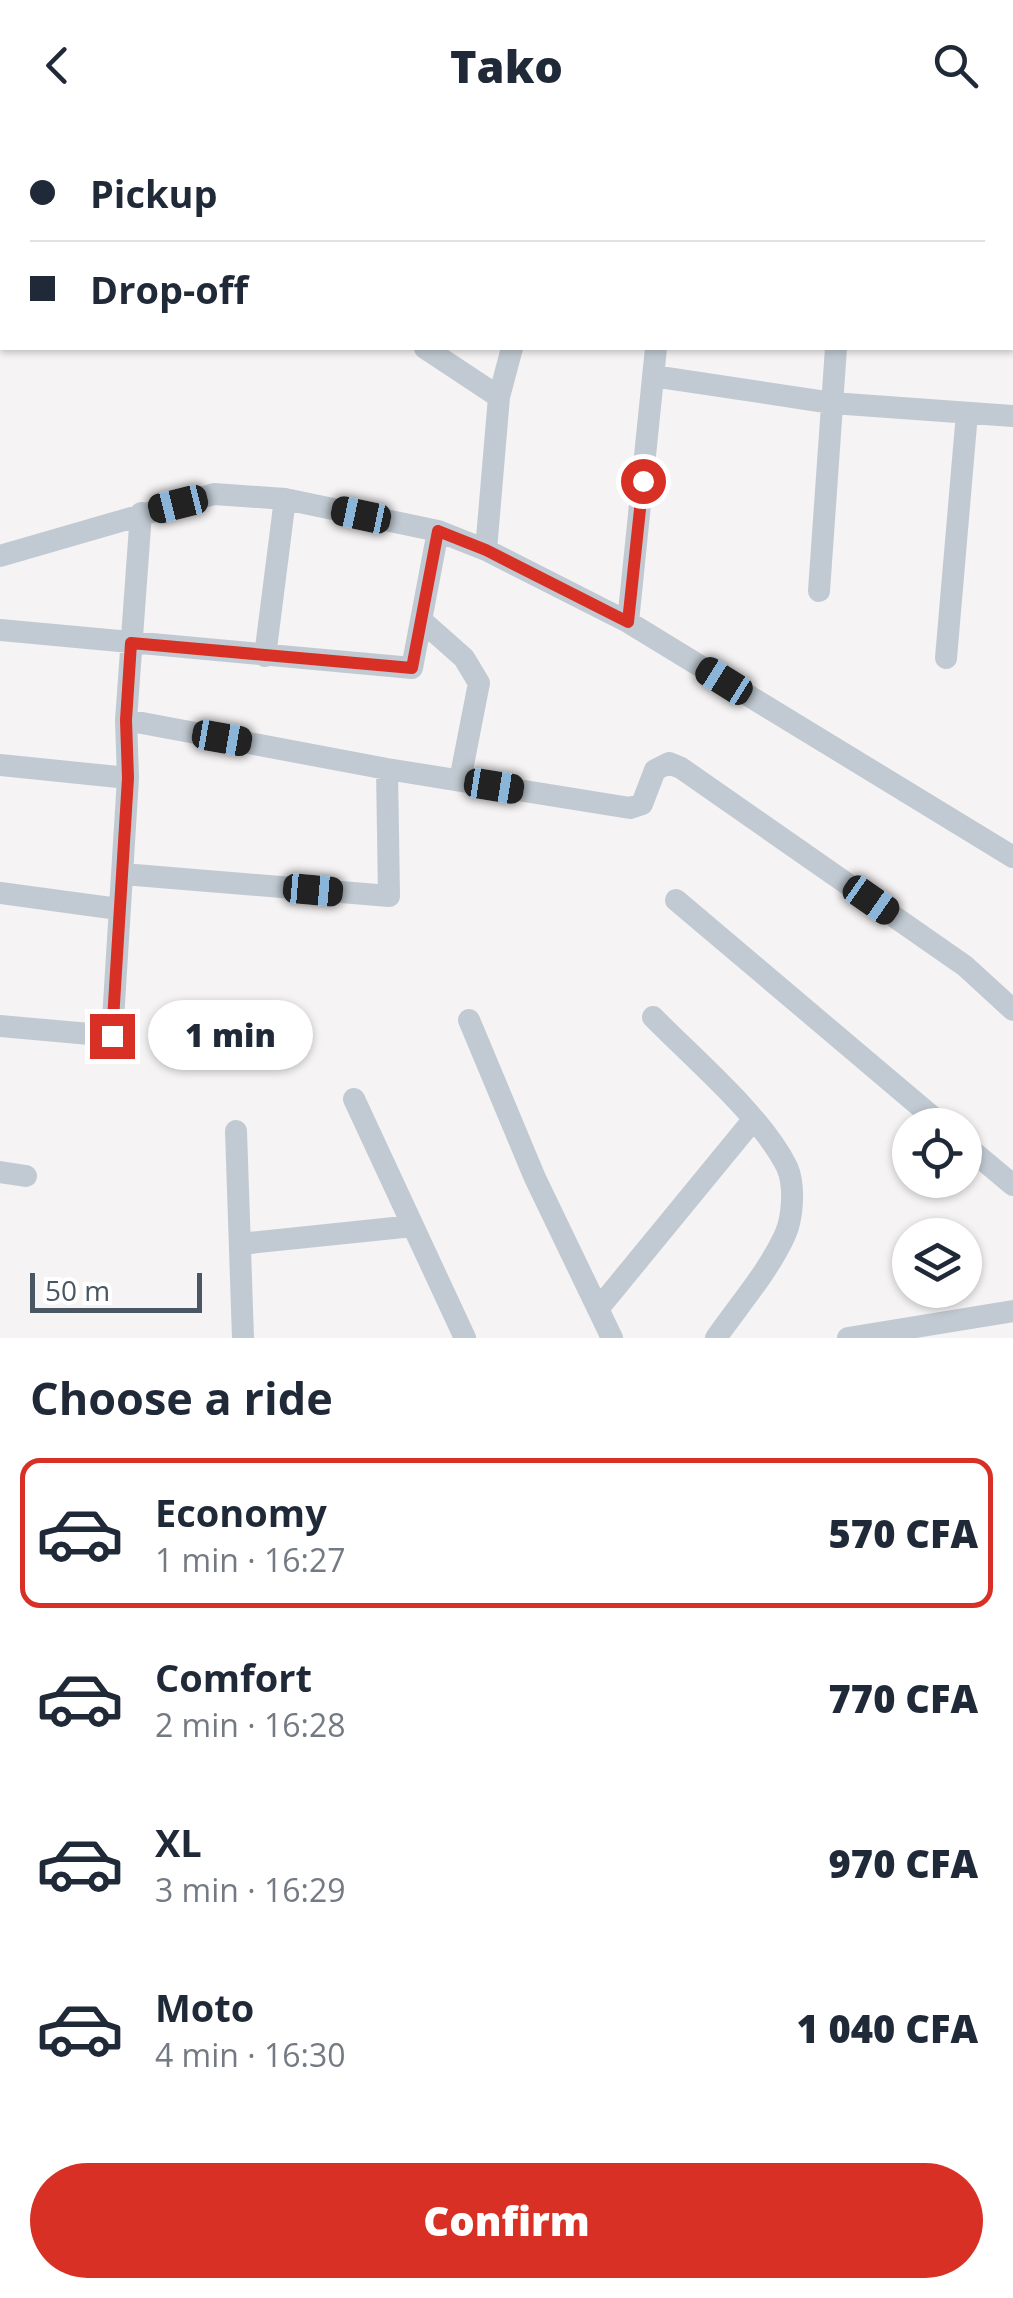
<!DOCTYPE html>
<meta charset="utf-8">
<style>
body{margin:0;font-family:"Open Sans",sans-serif;background:#f6f6f7;color:#1f2937;height:100vh;display:flex;flex-direction:column;font-size:38px;white-space:nowrap}
*{box-sizing:border-box;margin:0}
p{font-size:32px;color:#747a83}
.icon{flex:none;width:55px;height:55px;fill:none;stroke:currentColor;stroke-width:2;stroke-linecap:round;stroke-linejoin:round}
.map{position:relative;height:1208px;overflow:hidden}
.side{display:flex;flex-direction:column;background:#fff;flex:1}
.side>*{flex:none}
.guide{position:absolute;left:0px;top:0px;width:1015px;height:220px;box-shadow:0 2px 8px #0004;display:grid;align-content:center;height:220px;padding:0 30px;background:#fff}
.buttons{position:absolute;left:892px;top:978px;display:grid;gap:20px}
.buttons a{display:grid;place-items:center;width:90px;height:90px;border-radius:50%;background:#fff;box-shadow:0 2px 8px #0004;font-size:50px}
.scale{position:absolute;left:30px;bottom:25px;width:172px;box-sizing:border-box;padding-left:10px;border:5px solid #4a5661;border-top:0;font-size:28px;line-height:35px;white-space:nowrap;color:#4a5661;-webkit-text-stroke:8px #fff;paint-order:stroke}
.end{position:absolute;width:45px;height:45px;margin:-22px;border:12px solid #d93025;background:#fff;box-shadow:0 0 0 5px #fff}
.from{border-radius:50%}
.bubble{position:absolute;height:70px;border-radius:35px;background:#fff;box-shadow:0 2px 8px #0004;font-size:32px;font-weight:800;line-height:70px;text-align:center}
.car{position:absolute;width:30px;height:60px;margin:-30px -15px;border-radius:12px;box-shadow:0 0 8px 2px #0007;background:linear-gradient(#222 24%,#8ab4d8 0 40%,#222 0 76%,#8ab4d8 0 86%,#222 0)}
.guide b{display:flex;align-items:center;gap:35px;height:95px;font-size:38px}
.guide b+b{border-top:2px solid #e0e1e3}
.guide i{width:25px;height:25px;background:#1f2937}
ul{padding:0;list-style:none}
li{display:flex;align-items:center;gap:30px;height:150px;margin:0 20px 15px;padding:0 10px;border:5px solid transparent;border-radius:20px}
li div{flex:1}
li b{display:block;font-size:38px}
li em{font-style:normal;font-weight:800}
li.current{border-color:#d93025}
li>.icon{width:90px;height:90px;stroke-width:1.5}
h2{padding:0 30px;font-size:45px;line-height:120px}
.action{display:flex;gap:20px;margin-top:auto;padding:20px 30px}
.action a{flex:1;height:115px;border-radius:60px;background:#d93025;color:#fff;font-size:40px;font-weight:800;line-height:115px;text-align:center}
header{display:flex;justify-content:space-between;align-items:center;height:130px;padding:0 30px;background:#fff;font-size:45px;font-weight:800}
.map>svg:first-child{display:block}
.lines{fill:none;stroke-linecap:round;stroke-linejoin:round}
.minor{stroke:#c1cad2;stroke-width:22}
.route{stroke:#d93025;stroke-width:12}
</style>
<header><svg class="icon" aria-label="back" viewBox="0 0 24 24"><path d="M15 5l-7 7 7 7"/></svg>Tako<svg class="icon" aria-label="search" viewBox="0 0 24 24"><circle cx="10" cy="10" r="6"/><path d="M15 15l6 6"/></svg></header>
<div class="map">
<svg width="1013" height="1208" viewBox="0 0 1013 1208">
<rect width="100%" height="100%" fill="#f5f3f3"/>
<g class="lines">
<!-- minor -->
<path class="minor" d="M 903,0 L 931,2
M 396,2 L 397,0
M 536,2 L 536,0
M 851,2 L 852,0
M 1012,10 L 1013,10
M 0,25 L 2,25
M 1012,149 L 1013,149
M 425,218 L 499,267
M 653,246 L 832,273 L 1013,286
M 486,420 L 499,267 L 512,218
M 0,426 L 214,364 L 285,369 L 438,401 L 486,420 L 628,492 L 1013,727
M 819,461 L 836,218
M 421,490 L 464,528 L 479,553 L 460,650
M 628,492 L 656,218
M 0,500 L 412,538 L 438,401
M 265,526 L 285,369
M 946,528 L 967,283
M 126,590 L 387,639 L 630,678 L 642,674 L 655,640 L 669,633 L 681,638 L 965,836 L 1013,880
M 0,635 L 128,648
M 123,744 L 389,766 L 387,639
M 0,763 L 118,779
M 676,770 L 942,995
M 653,887 C 693,928 762,986 787,1037 C 795,1055 793,1087 785,1105 C 768,1142 739,1175 716,1208
M 469,890 L 535,1048 L 612,1208
M 0,896 L 112,906 L 128,648 L 126,590 L 141,383
M 354,969 L 465,1208
M 236,1001 L 243,1208
M 965,1015 L 1013,1055
M 0,1042 L 26,1046
M 240,1114 L 413,1096
M 598,1179 L 753,990
M 848,1208 L 1013,1181"/>
</g>
<g class="lines">
<!-- route -->
<path class="route" d="M 112,906 L 128,648 L 126,590 L 131,513 L 412,538 L 438,401 L 486,420 L 628,492 L 643,351"/>
</g>
</svg>
<div class="buttons">
<a><svg class="icon" aria-label="locate" viewBox="0 0 24 24"><circle cx="12" cy="12" r="6"/><path d="M12 2v4M12 18v4M2 12h4M18 12h4"/></svg></a>
<a><svg class="icon" aria-label="layers" viewBox="0 0 24 24"><path d="M12 4l9 5-9 5-9-5zM3 14l9 5 9-5"/></svg></a>
</div>
<div class="scale">50 m</div>
<i class="end from" style="left:643px;top:351px"></i>
<i class="end" style="left:112px;top:906px"></i>
<div class="bubble" style="left:148px;top:870px;width:165px">1 min</div>
<i class="car" style="left:178px;top:374px;rotate:256deg"></i>
<i class="car" style="left:361px;top:385px;rotate:282deg"></i>
<i class="car" style="left:724px;top:551px;rotate:302deg"></i>
<i class="car" style="left:222px;top:608px;rotate:100deg"></i>
<i class="car" style="left:494px;top:656px;rotate:99deg"></i>
<i class="car" style="left:313px;top:760px;rotate:95deg"></i>
<i class="car" style="left:871px;top:770px;rotate:125deg"></i>
<div class="guide">
<b><i class="from"></i>Pickup</b>
<b><i></i>Drop-off</b>
</div>
</div>
<section class="side">
<h2>Choose a ride</h2>
<ul>
<li class="current"><svg class="icon" aria-label="car" viewBox="0 0 24 24"><path d="M5 17H2v-5l4-1 3-4h7l3 4 3 1v5h-3M9 17h6M6 11h13"/><circle cx="7" cy="17" r="2"/><circle cx="17" cy="17" r="2"/></svg><div><b>Economy</b><p>1 min · 16:27</p></div><em>570 CFA</em></li>
<li><svg class="icon" aria-label="car" viewBox="0 0 24 24"><path d="M5 17H2v-5l4-1 3-4h7l3 4 3 1v5h-3M9 17h6M6 11h13"/><circle cx="7" cy="17" r="2"/><circle cx="17" cy="17" r="2"/></svg><div><b>Comfort</b><p>2 min · 16:28</p></div><em>770 CFA</em></li>
<li><svg class="icon" aria-label="car" viewBox="0 0 24 24"><path d="M5 17H2v-5l4-1 3-4h7l3 4 3 1v5h-3M9 17h6M6 11h13"/><circle cx="7" cy="17" r="2"/><circle cx="17" cy="17" r="2"/></svg><div><b>XL</b><p>3 min · 16:29</p></div><em>970 CFA</em></li>
<li><svg class="icon" aria-label="car" viewBox="0 0 24 24"><path d="M5 17H2v-5l4-1 3-4h7l3 4 3 1v5h-3M9 17h6M6 11h13"/><circle cx="7" cy="17" r="2"/><circle cx="17" cy="17" r="2"/></svg><div><b>Moto</b><p>4 min · 16:30</p></div><em>1 040 CFA</em></li>
</ul>
<div class="action"><a>Confirm</a></div>
</section>
